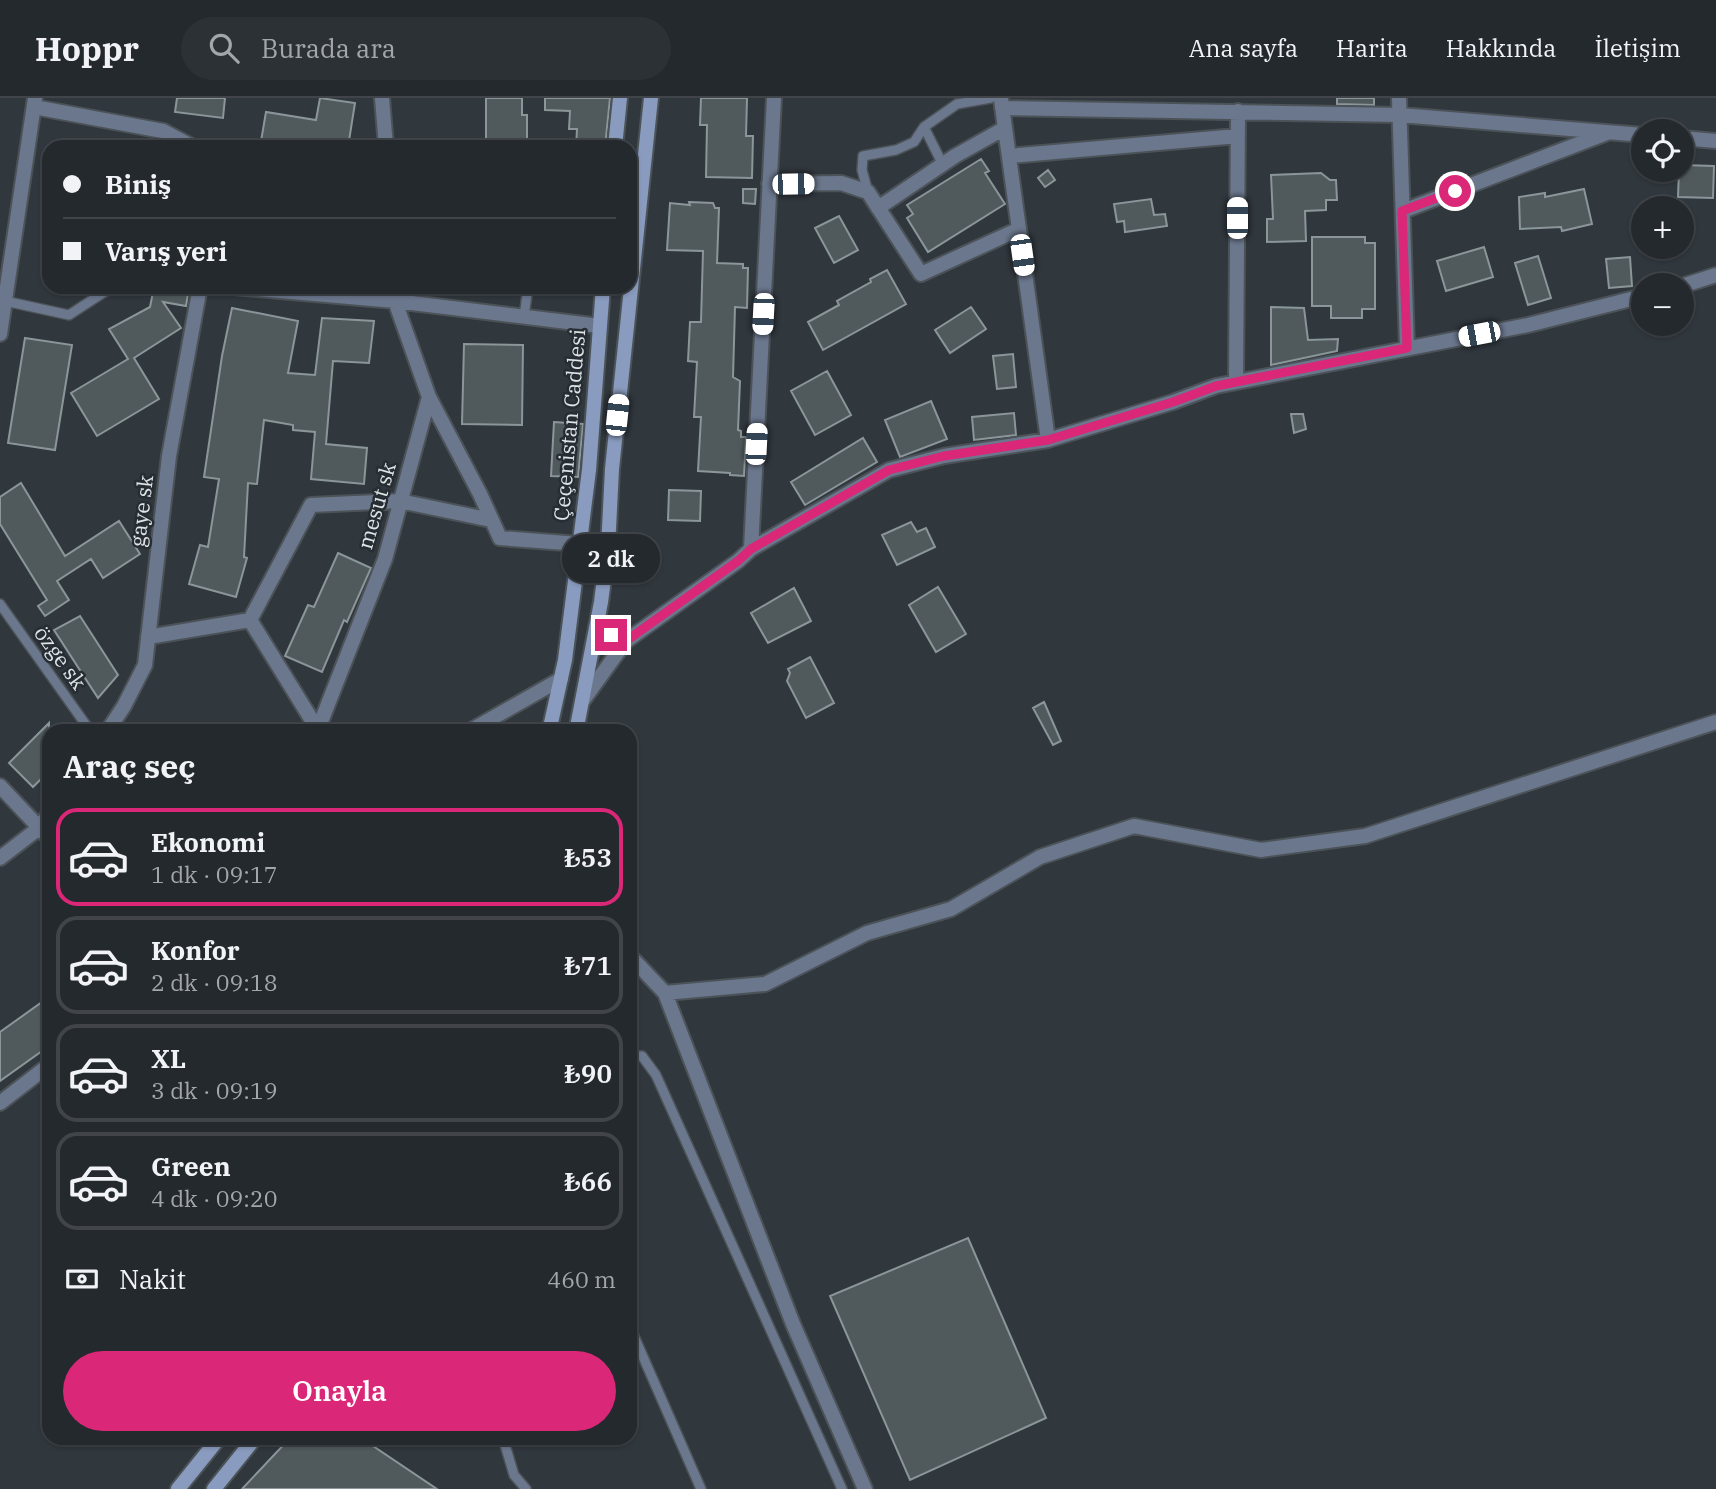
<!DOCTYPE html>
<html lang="tr">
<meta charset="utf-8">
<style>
body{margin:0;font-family:"IBM Plex Serif",serif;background:#2c3136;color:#f1f3f6;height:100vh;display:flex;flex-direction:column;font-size:26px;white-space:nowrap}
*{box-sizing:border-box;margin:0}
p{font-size:23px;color:#a3a6aa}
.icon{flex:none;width:38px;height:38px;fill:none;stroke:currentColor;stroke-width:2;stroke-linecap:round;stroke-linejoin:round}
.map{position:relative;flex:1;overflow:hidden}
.panel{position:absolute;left:42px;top:626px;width:595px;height:721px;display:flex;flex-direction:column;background:#24292e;border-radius:21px;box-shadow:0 2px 5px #0004,0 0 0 2px #41454a}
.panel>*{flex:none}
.top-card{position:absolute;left:42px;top:42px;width:595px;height:154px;border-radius:21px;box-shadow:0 2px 5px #0004,0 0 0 2px #41454a;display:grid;align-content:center;height:154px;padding:0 21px;background:#24292e}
.controls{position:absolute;left:1631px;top:21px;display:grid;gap:14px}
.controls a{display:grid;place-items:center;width:63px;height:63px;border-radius:50%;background:#24292e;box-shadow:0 2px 5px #0004,0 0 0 2px #41454a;font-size:35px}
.end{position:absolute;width:32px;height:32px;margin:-16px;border:9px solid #db2777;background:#fff;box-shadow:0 0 0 4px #fff}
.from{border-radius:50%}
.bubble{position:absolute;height:49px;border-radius:24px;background:#24292e;box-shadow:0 2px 5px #0004,0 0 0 2px #41454a;font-size:23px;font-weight:600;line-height:49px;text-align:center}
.car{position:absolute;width:21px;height:42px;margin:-21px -10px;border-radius:9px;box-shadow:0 0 5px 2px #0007;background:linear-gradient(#fff 24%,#345 0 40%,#fff 0 76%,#345 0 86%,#fff 0)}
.top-card b{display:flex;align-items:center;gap:24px;height:66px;font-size:26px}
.top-card b+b{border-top:2px solid #41454a}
.top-card i{width:18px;height:18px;background:#f1f3f6}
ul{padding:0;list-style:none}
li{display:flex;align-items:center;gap:21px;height:98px;margin:0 14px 10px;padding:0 7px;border:4px solid #41454a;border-radius:21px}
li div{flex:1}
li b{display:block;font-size:26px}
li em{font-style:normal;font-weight:600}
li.selected{border-color:#db2777}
li>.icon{width:63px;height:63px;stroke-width:1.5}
h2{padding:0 21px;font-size:32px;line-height:84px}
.pay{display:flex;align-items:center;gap:18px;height:77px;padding:0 21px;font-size:26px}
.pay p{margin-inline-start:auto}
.action{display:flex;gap:14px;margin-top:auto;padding:14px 21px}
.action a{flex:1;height:80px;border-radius:42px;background:#db2777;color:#fff;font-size:28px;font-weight:600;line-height:80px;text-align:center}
header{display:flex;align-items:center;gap:42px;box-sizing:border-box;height:98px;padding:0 35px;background:#24292e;border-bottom:2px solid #41454a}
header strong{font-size:33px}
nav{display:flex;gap:38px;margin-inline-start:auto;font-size:24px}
.search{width:490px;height:63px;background:#2c3136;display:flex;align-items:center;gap:18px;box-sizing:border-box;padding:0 24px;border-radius:38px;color:#a3a6aa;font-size:26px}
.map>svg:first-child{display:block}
.building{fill:#505a5d;stroke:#8a9699;stroke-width:2}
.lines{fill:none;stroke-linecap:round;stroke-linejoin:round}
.service-casing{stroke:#4c5358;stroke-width:12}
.minor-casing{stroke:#4c5358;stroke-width:18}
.tertiary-casing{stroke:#4c5358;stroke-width:18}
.secondary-casing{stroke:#4c5358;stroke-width:18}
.service{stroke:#6b778d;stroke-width:9}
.minor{stroke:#6b778d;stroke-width:14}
.tertiary{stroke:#6b778d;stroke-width:14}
.secondary{stroke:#899bbe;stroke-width:14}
.route{stroke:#db2777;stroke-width:9}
.labels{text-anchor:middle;stroke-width:5;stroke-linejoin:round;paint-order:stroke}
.street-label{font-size:21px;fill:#dfe4e7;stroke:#262d33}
</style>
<header>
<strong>Hoppr</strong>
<div class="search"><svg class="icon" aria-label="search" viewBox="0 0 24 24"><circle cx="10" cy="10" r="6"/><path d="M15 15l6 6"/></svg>Burada ara</div>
<nav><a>Ana sayfa</a><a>Harita</a><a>Hakkında</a><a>İletişim</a></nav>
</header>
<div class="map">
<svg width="1716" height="1391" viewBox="0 0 1716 1391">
<rect width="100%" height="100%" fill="#30373d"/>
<!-- building -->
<path class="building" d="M 177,0 L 225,0 L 223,20 L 175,14 Z
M 320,0 L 355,5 L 348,49 L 260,49 L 266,14 L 316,22 Z
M 486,0 L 522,0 L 522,17 L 527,17 L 527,49 L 486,49 Z
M 545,0 L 610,0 L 605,49 L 576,49 L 577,31 L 569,31 L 570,13 L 545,12 Z
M 701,0 L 747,0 L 746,38 L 753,38 L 752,80 L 706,79 L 707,27 L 700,27 Z
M 1337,0 L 1374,0 L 1374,7 L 1337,6 Z
M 981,61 L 989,73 L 985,75 L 1005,106 L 928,154 L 907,120 L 913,116 L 907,107 Z
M 1682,67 L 1714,68 L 1713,100 L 1678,99 L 1679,72 L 1682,72 Z
M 1048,72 L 1055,82 L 1045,89 L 1038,80 Z
M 1321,75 L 1330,82 L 1336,82 L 1337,102 L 1326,102 L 1326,112 L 1305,113 L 1306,143 L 1267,144 L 1267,121 L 1273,121 L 1271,77 Z
M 743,91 L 756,91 L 755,106 L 743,105 Z
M 1584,91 L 1592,126 L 1562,133 L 1561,129 L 1520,131 L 1519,99 L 1545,95 L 1545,99 Z
M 1151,101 L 1154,117 L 1165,116 L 1167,128 L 1125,134 L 1124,123 L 1117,124 L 1114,106 Z
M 689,104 L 713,105 L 715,110 L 719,110 L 717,165 L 743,166 L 743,170 L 748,170 L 747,210 L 735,209 L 733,279 L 740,283 L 738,332 L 741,333 L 741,339 L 746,339 L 744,378 L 730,377 L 730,375 L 698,373 L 701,319 L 694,319 L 697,264 L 688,263 L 690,224 L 701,224 L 703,153 L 667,152 L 670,105 L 690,107 Z
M 839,118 L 858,152 L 834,165 L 815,130 Z
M 1312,139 L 1365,139 L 1365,145 L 1375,145 L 1375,211 L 1362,211 L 1362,220 L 1331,220 L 1331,208 L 1312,208 Z
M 1484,149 L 1493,179 L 1446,193 L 1437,163 Z
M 1538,158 L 1551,200 L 1528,207 L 1515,165 Z
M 1630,159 L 1632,188 L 1609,190 L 1606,161 Z
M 887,172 L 906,206 L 823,252 L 808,224 L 839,207 L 837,203 L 871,184 L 870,181 Z
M 154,189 L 189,189 L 186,208 L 163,204 L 181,230 L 134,260 L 159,301 L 97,338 L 71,295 L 128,261 L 109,231 L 150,209 Z
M 971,209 L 986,231 L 950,255 L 935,232 Z
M 1271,209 L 1304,210 L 1308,242 L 1338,241 L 1337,253 L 1271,267 Z
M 232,210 L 298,223 L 288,275 L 315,277 L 322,220 L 374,223 L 369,265 L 333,263 L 326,346 L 367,350 L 364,386 L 311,381 L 315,334 L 293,332 L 293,327 L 264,322 L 257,386 L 248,385 L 244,459 L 247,460 L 236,499 L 189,486 L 200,447 L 208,449 L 219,381 L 204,379 L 222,258 Z
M 25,240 L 72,247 L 55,352 L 8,345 Z
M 464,246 L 523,247 L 522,327 L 462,326 Z
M 1013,256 L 1016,289 L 997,291 L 993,258 Z
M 827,273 L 851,317 L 815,337 L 791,293 Z
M 931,303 L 947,341 L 900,359 L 885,322 Z
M 1014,315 L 1016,337 L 974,342 L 972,319 Z
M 1291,316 L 1303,316 L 1306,331 L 1294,335 Z
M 554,324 L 583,326 L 578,379 L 551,378 Z
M 863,340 L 877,364 L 805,407 L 791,384 Z
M 21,385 L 65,458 L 119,423 L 140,456 L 103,480 L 91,461 L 57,483 L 69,502 L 45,518 L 38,508 L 47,502 L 0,426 L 0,399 Z
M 669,392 L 701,393 L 700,423 L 668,422 Z
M 911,424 L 917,434 L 926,430 L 935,449 L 897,467 L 882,437 Z
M 338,455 L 371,470 L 347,524 L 344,522 L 322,574 L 285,558 L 308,507 L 314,509 Z
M 938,489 L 966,536 L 936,554 L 909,507 Z
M 794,490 L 811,523 L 768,545 L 751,515 Z
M 80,518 L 118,577 L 98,600 L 54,532 Z
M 810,559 L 834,605 L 806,620 L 787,583 L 790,575 L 788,571 Z
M 1044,604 L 1061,643 L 1053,647 L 1033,610 Z
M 49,625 L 49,673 L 33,689 L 9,665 Z
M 49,899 L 49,948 L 0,983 L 0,934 Z
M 968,1140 L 1046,1320 L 910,1382 L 830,1198 Z
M 290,1340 L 361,1340 L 437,1391 L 242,1391 Z"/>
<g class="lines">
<!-- service casing -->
<g class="service-casing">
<path id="service" d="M 924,29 L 943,67
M 868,94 L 862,72 L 863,58 L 896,52 L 914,44 L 924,29 L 957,6 L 991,0
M 5,203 L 69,217 L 112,189
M 524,219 L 528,189
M 0,506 L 91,634
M 630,958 L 642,958 L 656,977 L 842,1391
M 630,1229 L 701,1391
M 503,1340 L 514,1377 L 526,1391"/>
</g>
<!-- minor casing -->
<g class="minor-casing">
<path id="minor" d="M 382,0 L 386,49
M 1399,0 L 1407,250
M 1001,1 L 1048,342
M 34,9 L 163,33 L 193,49
M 1002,10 L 1400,17 L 1643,37
M 1682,40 L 1716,43
M 1009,58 L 1238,38
M 769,86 L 841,85 L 868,94 L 921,176 L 1019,131
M 878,110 L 955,58 L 1005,30
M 1403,113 L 1607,35
M 1682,188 L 1716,177
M 234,189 L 395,203 L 600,228
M 1236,283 L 1238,13
M 429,299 L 480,396 L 500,440 L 579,446
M 751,451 L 774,0
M 250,522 L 318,632
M 596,530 L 626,543
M 148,539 L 250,522 L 311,407 L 400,403 L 491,422
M 584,601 L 626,543 L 738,463 L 751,451 L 889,372 L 944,358 L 1048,342 L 1173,304 L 1216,288 L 1528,227 L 1643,198
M 107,634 L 124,608 L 145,567 L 169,358 L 200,189
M 317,634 L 385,461 L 429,299 L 395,203 L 396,189
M 468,634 L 561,581
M 0,688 L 49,740
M 0,760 L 39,730 L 49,716
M 630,858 L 665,895 L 793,1226 L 865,1391
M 665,895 L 765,886 L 867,835 L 951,811 L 1040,759 L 1134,728 L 1261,752 L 1365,738 L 1716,624
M 0,1005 L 49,967"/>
</g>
<!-- tertiary casing -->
<g class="tertiary-casing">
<path id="tertiary" d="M 0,236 L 35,0"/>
</g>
<!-- secondary casing -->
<g class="secondary-casing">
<path id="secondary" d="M 615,49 L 620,0
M 549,634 L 565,562 L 589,372 L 603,189
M 576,634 L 601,504 L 608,450 L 612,371 L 651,0
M 178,1391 L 219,1340
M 214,1391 L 255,1340"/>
</g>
<!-- service -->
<use href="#service" class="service"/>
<!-- minor -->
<use href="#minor" class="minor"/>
<!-- tertiary -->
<use href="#tertiary" class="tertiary"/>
<!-- secondary -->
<use href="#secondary" class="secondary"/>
</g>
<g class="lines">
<!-- route -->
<path class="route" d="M 611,537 L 626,543 L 738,463 L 751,451 L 889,372 L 944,358 L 1048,342 L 1173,304 L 1216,288 L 1407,250 L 1402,113 L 1455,93"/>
</g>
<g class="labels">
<!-- street labels -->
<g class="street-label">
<text transform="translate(570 327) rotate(-85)" y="7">Çeçenistan Caddesi</text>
<text transform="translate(377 408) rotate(-74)" y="7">mesut sk</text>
<text transform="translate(142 413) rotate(-83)" y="7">gaye sk</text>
<text transform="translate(60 560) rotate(54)" y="7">özge sk</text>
</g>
</g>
</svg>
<div class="controls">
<a><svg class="icon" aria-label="locate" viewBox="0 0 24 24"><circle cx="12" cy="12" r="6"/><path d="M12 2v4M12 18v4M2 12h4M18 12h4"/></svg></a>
<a>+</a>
<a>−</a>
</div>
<i class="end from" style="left:1455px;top:93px"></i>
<i class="end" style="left:611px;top:537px"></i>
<div class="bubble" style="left:562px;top:436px;width:98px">2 dk</div>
<i class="car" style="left:793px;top:86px;rotate:89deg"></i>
<i class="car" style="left:1237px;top:120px;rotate:0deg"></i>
<i class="car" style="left:1022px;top:157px;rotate:172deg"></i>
<i class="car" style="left:763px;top:216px;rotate:183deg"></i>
<i class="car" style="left:1479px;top:236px;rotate:259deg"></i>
<i class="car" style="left:617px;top:317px;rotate:6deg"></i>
<i class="car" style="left:756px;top:346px;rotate:3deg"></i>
<div class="top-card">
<b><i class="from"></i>Biniş</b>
<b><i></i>Varış yeri</b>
</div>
<section class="panel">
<h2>Araç seç</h2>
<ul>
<li class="selected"><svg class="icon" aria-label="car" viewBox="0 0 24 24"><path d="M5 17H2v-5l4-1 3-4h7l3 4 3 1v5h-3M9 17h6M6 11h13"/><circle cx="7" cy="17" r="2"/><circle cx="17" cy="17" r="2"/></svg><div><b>Ekonomi</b><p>1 dk · 09:17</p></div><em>₺53</em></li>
<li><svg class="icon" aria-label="car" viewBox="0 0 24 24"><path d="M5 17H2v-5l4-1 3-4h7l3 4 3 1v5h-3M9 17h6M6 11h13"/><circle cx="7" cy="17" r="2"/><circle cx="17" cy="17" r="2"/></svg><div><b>Konfor</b><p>2 dk · 09:18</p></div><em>₺71</em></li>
<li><svg class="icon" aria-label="car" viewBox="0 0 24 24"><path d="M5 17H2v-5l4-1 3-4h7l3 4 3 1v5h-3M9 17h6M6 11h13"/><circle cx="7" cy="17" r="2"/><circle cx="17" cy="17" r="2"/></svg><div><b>XL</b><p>3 dk · 09:19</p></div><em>₺90</em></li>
<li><svg class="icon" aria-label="car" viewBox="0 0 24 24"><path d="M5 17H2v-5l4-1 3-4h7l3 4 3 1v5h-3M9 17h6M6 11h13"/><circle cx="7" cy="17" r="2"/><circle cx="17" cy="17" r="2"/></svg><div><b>Green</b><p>4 dk · 09:20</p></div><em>₺66</em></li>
</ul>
<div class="pay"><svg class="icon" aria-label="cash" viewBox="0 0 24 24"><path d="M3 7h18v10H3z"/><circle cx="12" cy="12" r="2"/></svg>Nakit<p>460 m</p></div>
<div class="action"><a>Onayla</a></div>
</section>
</div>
